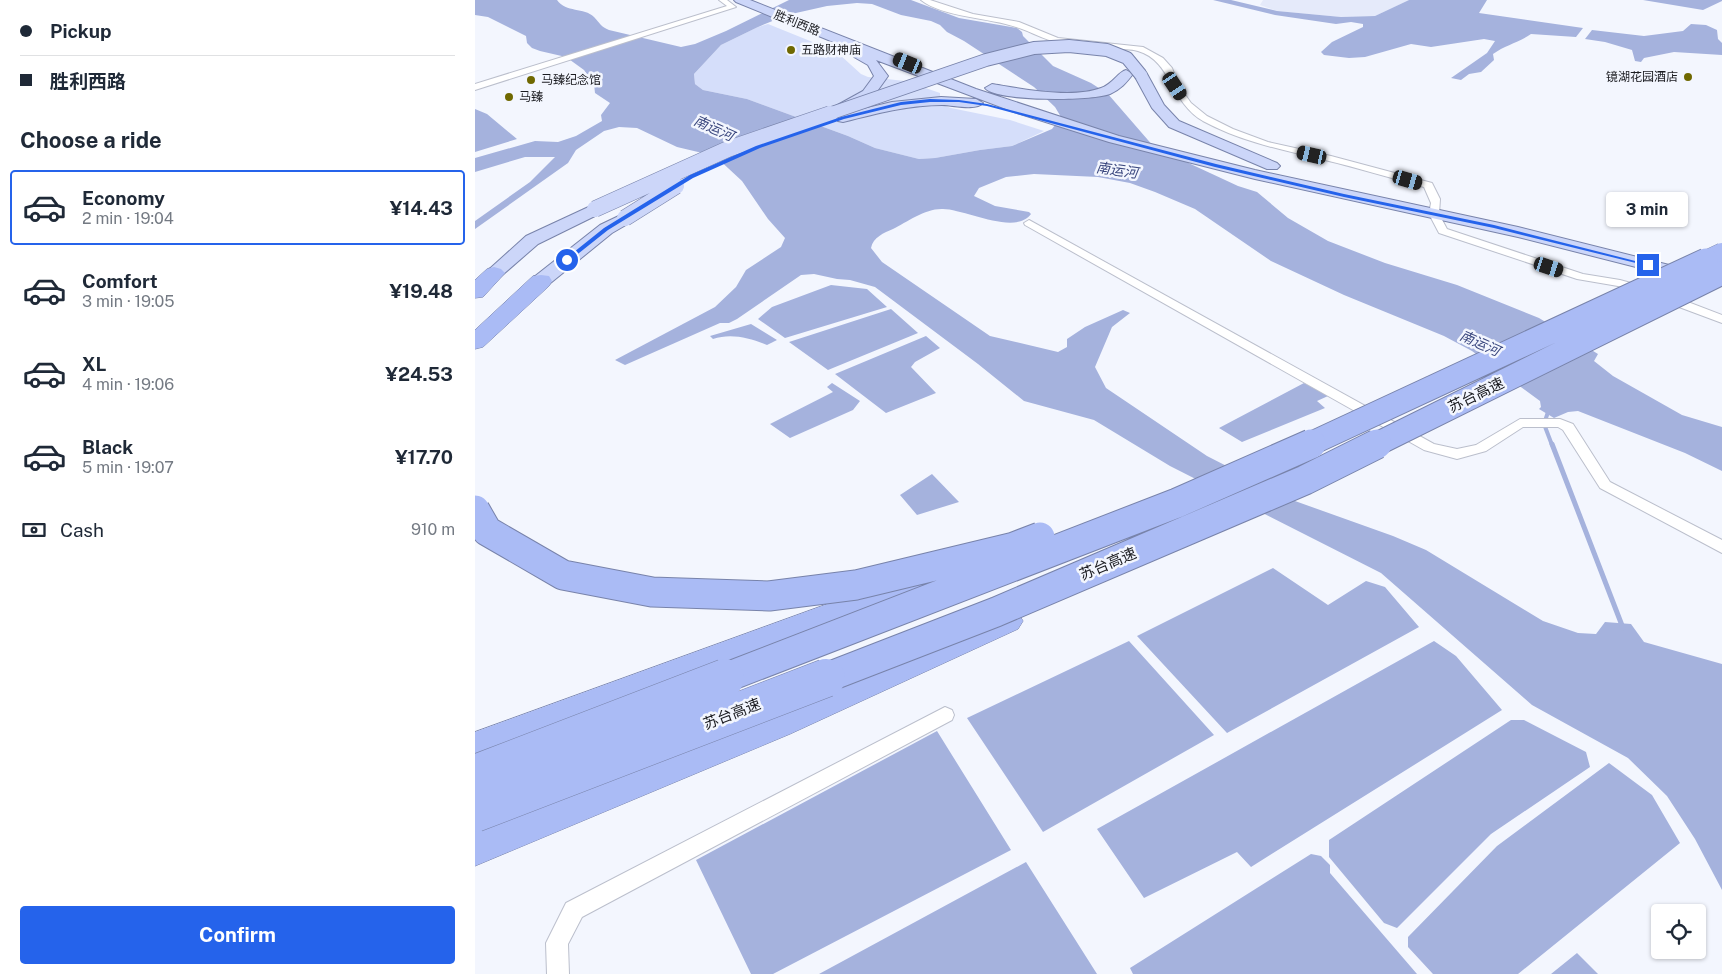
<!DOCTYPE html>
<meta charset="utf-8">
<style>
body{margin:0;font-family:"Public Sans","Noto Sans SC",sans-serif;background:#f2f2f3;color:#1f2937;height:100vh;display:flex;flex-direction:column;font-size:19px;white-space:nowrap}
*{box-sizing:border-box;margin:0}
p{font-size:16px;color:#747a83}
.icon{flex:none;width:28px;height:28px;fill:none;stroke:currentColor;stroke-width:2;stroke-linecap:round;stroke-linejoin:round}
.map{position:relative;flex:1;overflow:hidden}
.drawer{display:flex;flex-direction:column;background:#fff;width:475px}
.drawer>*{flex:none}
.banner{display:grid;align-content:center;height:110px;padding:0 20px;background:#fff}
.fabs{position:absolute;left:1176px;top:904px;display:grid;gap:10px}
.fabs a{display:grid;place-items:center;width:55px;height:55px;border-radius:5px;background:#fff;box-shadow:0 1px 4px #0004;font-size:25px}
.end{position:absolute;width:22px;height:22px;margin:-11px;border:6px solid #2563eb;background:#fff;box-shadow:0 0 0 2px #fff}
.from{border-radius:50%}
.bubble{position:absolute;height:35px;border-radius:5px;background:#fff;box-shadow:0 1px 4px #0004;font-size:16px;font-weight:700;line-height:35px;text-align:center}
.car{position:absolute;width:15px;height:30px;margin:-15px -8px;border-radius:6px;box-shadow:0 0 4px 1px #0007;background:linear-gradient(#222 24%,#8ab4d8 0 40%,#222 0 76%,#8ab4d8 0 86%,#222 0)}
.banner b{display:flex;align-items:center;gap:18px;height:48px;font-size:19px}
.banner b+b{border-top:1px solid #e0e1e3}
.banner i{width:12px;height:12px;background:#1f2937}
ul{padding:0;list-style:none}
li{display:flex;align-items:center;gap:15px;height:75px;margin:0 10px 8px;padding:0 10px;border:2px solid transparent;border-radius:5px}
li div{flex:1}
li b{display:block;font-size:19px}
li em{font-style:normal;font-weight:700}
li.current{border-color:#2563eb}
li>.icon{width:45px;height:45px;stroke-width:1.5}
h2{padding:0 20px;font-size:22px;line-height:60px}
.pay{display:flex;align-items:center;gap:12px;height:55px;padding:0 20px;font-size:19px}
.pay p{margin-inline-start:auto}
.action{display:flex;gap:10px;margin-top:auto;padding:10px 20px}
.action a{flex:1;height:58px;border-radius:5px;background:#2563eb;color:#fff;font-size:20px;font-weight:700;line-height:58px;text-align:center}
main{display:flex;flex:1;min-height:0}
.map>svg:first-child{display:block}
.built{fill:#e5eafa}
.green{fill:#d5defa}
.water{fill:#a5b2dd;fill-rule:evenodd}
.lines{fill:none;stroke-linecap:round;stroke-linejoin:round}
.stream-far1{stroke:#a5b2dd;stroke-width:4}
.stream{stroke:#a5b2dd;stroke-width:5}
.street-casing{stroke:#bbbfcc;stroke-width:2}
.primary-casing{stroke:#7883aa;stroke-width:2}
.highway-casing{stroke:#7883aa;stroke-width:1}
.street{fill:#fff;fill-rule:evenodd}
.primary{fill:#ccd6f9;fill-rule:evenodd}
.highway{fill:#aabbf5;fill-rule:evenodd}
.primary-bridge-far1-casing{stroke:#7883aa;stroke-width:14;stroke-linecap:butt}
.primary-bridge-casing{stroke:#7883aa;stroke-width:17;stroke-linecap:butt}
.highway-bridge-far3-casing{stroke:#7883aa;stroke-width:19;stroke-linecap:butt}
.highway-bridge-far2-casing{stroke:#7883aa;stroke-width:25;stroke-linecap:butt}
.highway-bridge-far1-casing{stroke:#7883aa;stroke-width:31;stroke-linecap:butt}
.highway-bridge-casing{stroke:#7883aa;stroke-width:39;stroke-linecap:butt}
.primary-bridge-far1{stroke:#ccd6f9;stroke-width:12}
.primary-bridge{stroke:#ccd6f9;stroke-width:16}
.highway-bridge-far3{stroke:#aabbf5;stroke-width:18}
.highway-bridge-far2{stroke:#aabbf5;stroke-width:23}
.highway-bridge-far1{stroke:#aabbf5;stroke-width:29}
.highway-bridge{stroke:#aabbf5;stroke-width:38}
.route{fill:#2563eb}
.poi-dot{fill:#6f6800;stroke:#f3f6fe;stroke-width:2}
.labels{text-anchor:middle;stroke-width:5;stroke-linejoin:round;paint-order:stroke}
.far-street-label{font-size:12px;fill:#1a1b20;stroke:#f3f6fe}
.far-poi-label{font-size:12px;fill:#1a1b20;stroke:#f3f6fe;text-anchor:start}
.far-water-label{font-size:14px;font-style:italic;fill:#3a477e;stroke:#f3f6fe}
.street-label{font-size:15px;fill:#1a1b20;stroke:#f3f6fe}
</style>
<main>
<section class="drawer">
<div class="banner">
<b><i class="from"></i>Pickup</b>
<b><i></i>胜利西路</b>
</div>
<h2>Choose a ride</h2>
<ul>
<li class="current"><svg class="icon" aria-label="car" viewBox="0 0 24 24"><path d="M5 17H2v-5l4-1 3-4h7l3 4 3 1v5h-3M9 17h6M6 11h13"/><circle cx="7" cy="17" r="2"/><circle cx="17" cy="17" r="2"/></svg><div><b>Economy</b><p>2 min · 19:04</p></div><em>¥14.43</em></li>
<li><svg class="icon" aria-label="car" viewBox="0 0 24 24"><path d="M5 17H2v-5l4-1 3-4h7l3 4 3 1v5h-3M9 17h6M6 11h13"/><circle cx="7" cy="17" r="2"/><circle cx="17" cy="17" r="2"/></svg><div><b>Comfort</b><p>3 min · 19:05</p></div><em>¥19.48</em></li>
<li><svg class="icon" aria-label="car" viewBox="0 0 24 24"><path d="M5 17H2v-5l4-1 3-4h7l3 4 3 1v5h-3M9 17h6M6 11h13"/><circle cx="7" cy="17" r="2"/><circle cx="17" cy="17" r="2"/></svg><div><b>XL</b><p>4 min · 19:06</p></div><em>¥24.53</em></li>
<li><svg class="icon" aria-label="car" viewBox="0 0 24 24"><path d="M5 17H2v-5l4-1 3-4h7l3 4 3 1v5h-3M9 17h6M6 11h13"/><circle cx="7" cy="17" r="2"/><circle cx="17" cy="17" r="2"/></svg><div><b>Black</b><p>5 min · 19:07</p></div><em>¥17.70</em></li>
</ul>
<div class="pay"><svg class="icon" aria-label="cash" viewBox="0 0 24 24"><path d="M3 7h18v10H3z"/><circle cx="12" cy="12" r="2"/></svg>Cash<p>910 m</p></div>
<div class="action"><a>Confirm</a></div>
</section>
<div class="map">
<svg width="1247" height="974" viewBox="0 0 1247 974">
<rect width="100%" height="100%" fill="#f3f6fe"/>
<!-- built -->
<path class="built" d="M 788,0 L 934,0 L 900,16 L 866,17 L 802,11 L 785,5 Z"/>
<!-- green -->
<path class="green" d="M 293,24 L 350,47 L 364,54 L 386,74 L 393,77 L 430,81 L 465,93 L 465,104 L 476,108 L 535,120 L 569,131 L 537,146 L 505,150 L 460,158 L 444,159 L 400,148 L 373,136 L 272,99 L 228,90 L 220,84 L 219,74 L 246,45 L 283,27 Z"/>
<!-- water -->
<path class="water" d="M 0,0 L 82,0 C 91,13 109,7 119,17 C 125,23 126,27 134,30 L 206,47 L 220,44 L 251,31 L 314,0 L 436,0 L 484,18 L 542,28 L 547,32 L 548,36 L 578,66 L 616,83 L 633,94 L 679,147 L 763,186 L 782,192 L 813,218 L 853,241 L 910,263 L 982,285 L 1064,318 L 1123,354 L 1119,361 L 1138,376 L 1207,415 L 1247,427 L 1247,471 L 1210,453 L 1103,411 L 1093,412 L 1079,418 L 1064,409 L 1066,407 L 1065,401 L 997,351 L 969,336 L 869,295 L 796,261 L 720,209 L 680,192 L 655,183 L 623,177 L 559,174 L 531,177 L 504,188 L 499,196 L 520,206 L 554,212 L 556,214 C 540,236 490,209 468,209 C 451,208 432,222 418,229 C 409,233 398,237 396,248 L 407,262 L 515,336 L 583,352 L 592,347 L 592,339 L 610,327 L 648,310 L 655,313 L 637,327 L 620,367 L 631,388 L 732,456 L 820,501 L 918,536 L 951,550 L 1068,621 L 1103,633 L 1121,634 L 1130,622 L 1156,624 L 1169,642 L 1247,664 L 1247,890 L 1220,839 L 1192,796 L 1153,758 L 1057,705 L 906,573 L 695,466 L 619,420 L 549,401 L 503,364 L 400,287 L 375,280 L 362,279 L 339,274 L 326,275 L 262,319 L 254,323 L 245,323 L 150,365 L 140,360 L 240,307 L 261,287 L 271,270 L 306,247 L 310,238 L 293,219 L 267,181 L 240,156 L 202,147 L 162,128 L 144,127 L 129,131 L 101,150 L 93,163 L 0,229 L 0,221 L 55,182 L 80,157 L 50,157 L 0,172 L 0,158 L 60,141 L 83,142 L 101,136 L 127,121 L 126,115 L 135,103 L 120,93 L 119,84 L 109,70 L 91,57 L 65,51 L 57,48 L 52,43 L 51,36 L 13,17 L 0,15 ZM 382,3 L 397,4 L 426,15 L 456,21 L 465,25 L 472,32 L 489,41 L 559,87 L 580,107 L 586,117 L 577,129 L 537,146 L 505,150 L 460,158 L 444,159 L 400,148 L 373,136 L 272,99 L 228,90 L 220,84 L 219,74 L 246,45 L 283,27 L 312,15 L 352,6 Z
M 738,0 L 756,0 L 802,11 L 866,17 L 900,16 L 934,0 L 1012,0 L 1004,13 L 1108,28 L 1101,37 L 1056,34 C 1043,43 1030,45 1018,54 L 1019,60 L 1006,72 L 994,74 L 986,80 L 976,78 L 1012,53 L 1020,41 L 1009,39 L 956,47 L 936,44 L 890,57 L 874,58 L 849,55 L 846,52 L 857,42 L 888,27 L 888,24 L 876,22 L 861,24 L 800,15 Z
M 1168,0 L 1247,0 L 1247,1 L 1228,10 Z
M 1216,24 L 1231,25 L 1242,30 L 1243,39 L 1247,43 L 1247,55 L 1199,52 L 1169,58 L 1166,62 L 1160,61 L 1157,50 L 1130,42 L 1110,39 L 1117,30 L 1169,36 L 1208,31 Z
M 0,109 L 12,114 L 42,139 L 0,152 Z
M 356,285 L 392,289 L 412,307 L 310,338 L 283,319 L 297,307 Z
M 416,309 L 443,333 L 353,370 L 314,342 Z
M 276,324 L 302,340 L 292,345 C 275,338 256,333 238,339 L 235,336 Z
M 451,336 L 465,348 L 440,362 L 436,367 L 461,393 L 411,413 L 360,374 Z
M 357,383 L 385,401 L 378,410 L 315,438 L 295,424 L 358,392 L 352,387 Z
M 829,383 L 853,396 L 842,401 L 850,408 L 767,442 L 744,428 Z
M 457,474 L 484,502 L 442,515 L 425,495 Z
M 798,568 L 853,605 L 891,581 L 910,587 L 944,627 L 752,733 L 662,636 Z
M 654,641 L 739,735 L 568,832 L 492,718 Z
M 959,641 L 981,656 L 1027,710 L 776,867 L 762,852 L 669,898 L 622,829 Z
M 1036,720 L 1049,720 L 1111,752 L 1115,767 L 1016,834 L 922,928 L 909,923 L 854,857 L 854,840 Z
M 462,731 L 536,850 L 298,974 L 276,974 L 221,860 Z
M 1134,763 L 1177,795 L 1205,843 L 1043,974 L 958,974 L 933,947 L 933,937 L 1022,846 Z
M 836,854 L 846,856 L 855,865 L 855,873 L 942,974 L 658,974 L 655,968 Z
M 551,862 L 622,974 L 344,974 Z
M 1102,953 L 1123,974 L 1076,974 Z"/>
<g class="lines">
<!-- stream-far1 -->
<path class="stream-far1" d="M 1074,409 L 1069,424 L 1077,445"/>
<!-- stream -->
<path class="stream" d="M 1077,444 L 1148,628"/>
<!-- street casing -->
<g class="street-casing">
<path id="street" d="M 244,0 L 252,0 L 261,7 L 0,90 L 0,84 L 252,6 Z
M 446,0 L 455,0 L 498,14 L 544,22 L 583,38 L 668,47 L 688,58 L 697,68 L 704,86 L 716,103 L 732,116 L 758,129 L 793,142 L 856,156 L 957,183 L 965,199 L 964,214 L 972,229 L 1108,274 L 1145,280 L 1174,288 L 1176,291 L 1170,295 L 1143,286 L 1102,279 L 964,233 L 954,214 L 956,203 L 949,187 C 916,178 883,168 850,160 C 808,150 767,142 728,121 C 695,102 697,61 663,51 C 656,49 647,49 640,49 C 621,47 602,45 583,42 C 569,40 555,31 541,27 C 516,18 467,17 446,0 Z
M 554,220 L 959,444 L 982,449 L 1001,445 L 1045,419 L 1085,419 L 1098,424 L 1135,482 L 1247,540 L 1247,553 L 1125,488 L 1088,430 L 1083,427 L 1048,427 L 1011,451 L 982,459 L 949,450 L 550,225 L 549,223 Z
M 1192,294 L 1247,315 L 1247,323 L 1188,301 L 1186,298 Z
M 470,707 L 477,710 L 479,715 L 477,720 L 107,917 L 93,944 L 94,974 L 72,974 L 71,943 L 91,903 Z"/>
</g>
<!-- primary casing -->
<g class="primary-casing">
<path id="primary" d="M 259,0 L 275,0 L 501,89 L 644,136 L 780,170 L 1043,227 L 1222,272 L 1225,276 L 1222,280 L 1216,281 L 1043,237 L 780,179 L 634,142 L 539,112 L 401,60 L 413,76 L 398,97 L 369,113 L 359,113 L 357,110 L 359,107 L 388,91 L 399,76 L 393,65 L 379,57 L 377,54 L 380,51 L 261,2 Z
M 651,70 L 658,74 C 651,83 646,89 635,94 C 617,101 521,102 510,88 L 517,84 C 548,89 597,99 626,88 C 638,84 643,72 651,70 Z
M 666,71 L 671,72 L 689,105 L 704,121 L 802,163 L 805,166 L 802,169 L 792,169 L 694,127 L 677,108 L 659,75 Z
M 466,97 L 501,99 L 508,103 C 501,111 477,105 467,105 C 433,105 400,114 368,122 L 363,121 L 361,118 L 363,115 L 417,102 Z
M 120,204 L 126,205 L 128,209 L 126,213 L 63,244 L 25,277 L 19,278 L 13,277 L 10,273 L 51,236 Z
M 150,213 L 156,214 L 158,218 L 156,222 L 137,233 L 73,285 L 66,287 L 59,285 L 57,281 L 59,277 L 125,225 Z"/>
</g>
<!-- highway casing -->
<g class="highway-casing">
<path id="highway" d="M 19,267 L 26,269 L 30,273 L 8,297 L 0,298 L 0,280 L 12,269 Z
M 66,275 L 74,276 L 77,281 L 74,286 L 8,347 L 0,349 L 0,330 L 58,276 Z
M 460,565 L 471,568 L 475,576 L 471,584 L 0,762 L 0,732 Z
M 532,609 L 543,613 L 548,621 L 543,629 L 315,734 L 0,866 L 0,830 L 291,714 Z"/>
</g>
<!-- street -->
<use href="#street" class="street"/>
<!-- primary -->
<use href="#primary" class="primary"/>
<!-- highway -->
<use href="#highway" class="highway"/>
<!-- primary-bridge-far1 casing -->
<g class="primary-bridge-far1-casing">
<path id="primary-bridge-far1" d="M 351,115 L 511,60 L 559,48 L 594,46 L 632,50 L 652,58 L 666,75"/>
</g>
<!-- primary-bridge casing -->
<g class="primary-bridge-casing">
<path id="primary-bridge" d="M 120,209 L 253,149 L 355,114
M 150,218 L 201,186"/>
</g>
<!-- highway-bridge-far3 casing -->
<g class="highway-bridge-far3-casing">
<path id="highway-bridge-far3" d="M 1228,261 L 1247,252"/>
</g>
<!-- highway-bridge-far2 casing -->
<g class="highway-bridge-far2-casing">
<path id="highway-bridge-far2" d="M 833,445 L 1231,260
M 900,445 L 1247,273"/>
</g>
<!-- highway-bridge-far1 casing -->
<g class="highway-bridge-far1-casing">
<path id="highway-bridge-far1" d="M 0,510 L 12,531 L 88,575 L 177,592 L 294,596 L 381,585 L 539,547 L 565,537
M 247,679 L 702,503 L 836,444
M 348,679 L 521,612 L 830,480 L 902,444"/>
</g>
<!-- highway-bridge casing -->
<g class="highway-bridge-casing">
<path id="highway-bridge" d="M 0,774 L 250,678
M 0,813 L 351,678"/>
</g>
<!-- primary-bridge-far1 -->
<use href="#primary-bridge-far1" class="primary-bridge-far1"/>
<!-- primary-bridge -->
<use href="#primary-bridge" class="primary-bridge"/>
<!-- highway-bridge-far3 -->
<use href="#highway-bridge-far3" class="highway-bridge-far3"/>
<!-- highway-bridge-far2 -->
<use href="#highway-bridge-far2" class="highway-bridge-far2"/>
<!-- highway-bridge-far1 -->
<use href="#highway-bridge-far1" class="highway-bridge-far1"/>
<!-- highway-bridge -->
<use href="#highway-bridge" class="highway-bridge"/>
</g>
<!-- route -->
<path class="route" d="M 455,99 L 484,100 L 512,104 L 741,164 L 869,194 L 1019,225 L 1176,265 L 1173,266 L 1019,228 L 869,197 L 740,167 L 512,106 L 484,102 L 455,102 L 426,105 L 369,119 L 285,148 L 218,178 L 133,230 L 94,261 L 89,260 L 129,228 L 215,175 L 281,146 L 366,117 L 426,102 Z"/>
<!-- markers -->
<g class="poi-dot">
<circle cx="316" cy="50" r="5"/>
<circle cx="1213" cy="77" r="5"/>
<circle cx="56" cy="80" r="5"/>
<circle cx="34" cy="97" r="5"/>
</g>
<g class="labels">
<!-- far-street labels -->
<g class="far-street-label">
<text transform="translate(322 23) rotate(22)" y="4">胜利西路</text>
</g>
<!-- far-poi labels -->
<g class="far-poi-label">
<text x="326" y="54">五路财神庙</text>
<text x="1203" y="81" text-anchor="end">镜湖花园酒店</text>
<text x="66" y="84">马臻纪念馆</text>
<text x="44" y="101">马臻</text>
</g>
<!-- far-water labels -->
<g class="far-water-label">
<text transform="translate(239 128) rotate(24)" y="5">南运河</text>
<text transform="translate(642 170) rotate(8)" y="5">南运河</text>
<text transform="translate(1005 343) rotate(24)" y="5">南运河</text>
</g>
<!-- street labels -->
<g class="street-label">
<text transform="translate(1001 395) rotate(-26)" y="5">苏台高速</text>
<text transform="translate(633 564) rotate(-23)" y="5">苏台高速</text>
<text transform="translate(257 714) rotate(-21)" y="5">苏台高速</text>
</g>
</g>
</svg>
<div class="fabs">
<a><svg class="icon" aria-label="locate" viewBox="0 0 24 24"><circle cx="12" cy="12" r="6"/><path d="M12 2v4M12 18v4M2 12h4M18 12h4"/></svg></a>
</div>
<i class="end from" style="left:92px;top:260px"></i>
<i class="end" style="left:1173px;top:265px"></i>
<div class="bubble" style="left:1131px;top:192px;width:82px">3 min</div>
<i class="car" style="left:433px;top:63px;rotate:292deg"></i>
<i class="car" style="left:700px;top:86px;rotate:146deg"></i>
<i class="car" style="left:837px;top:155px;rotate:283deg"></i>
<i class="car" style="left:933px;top:180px;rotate:106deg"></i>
<i class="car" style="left:1074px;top:267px;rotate:108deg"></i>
</div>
</main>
